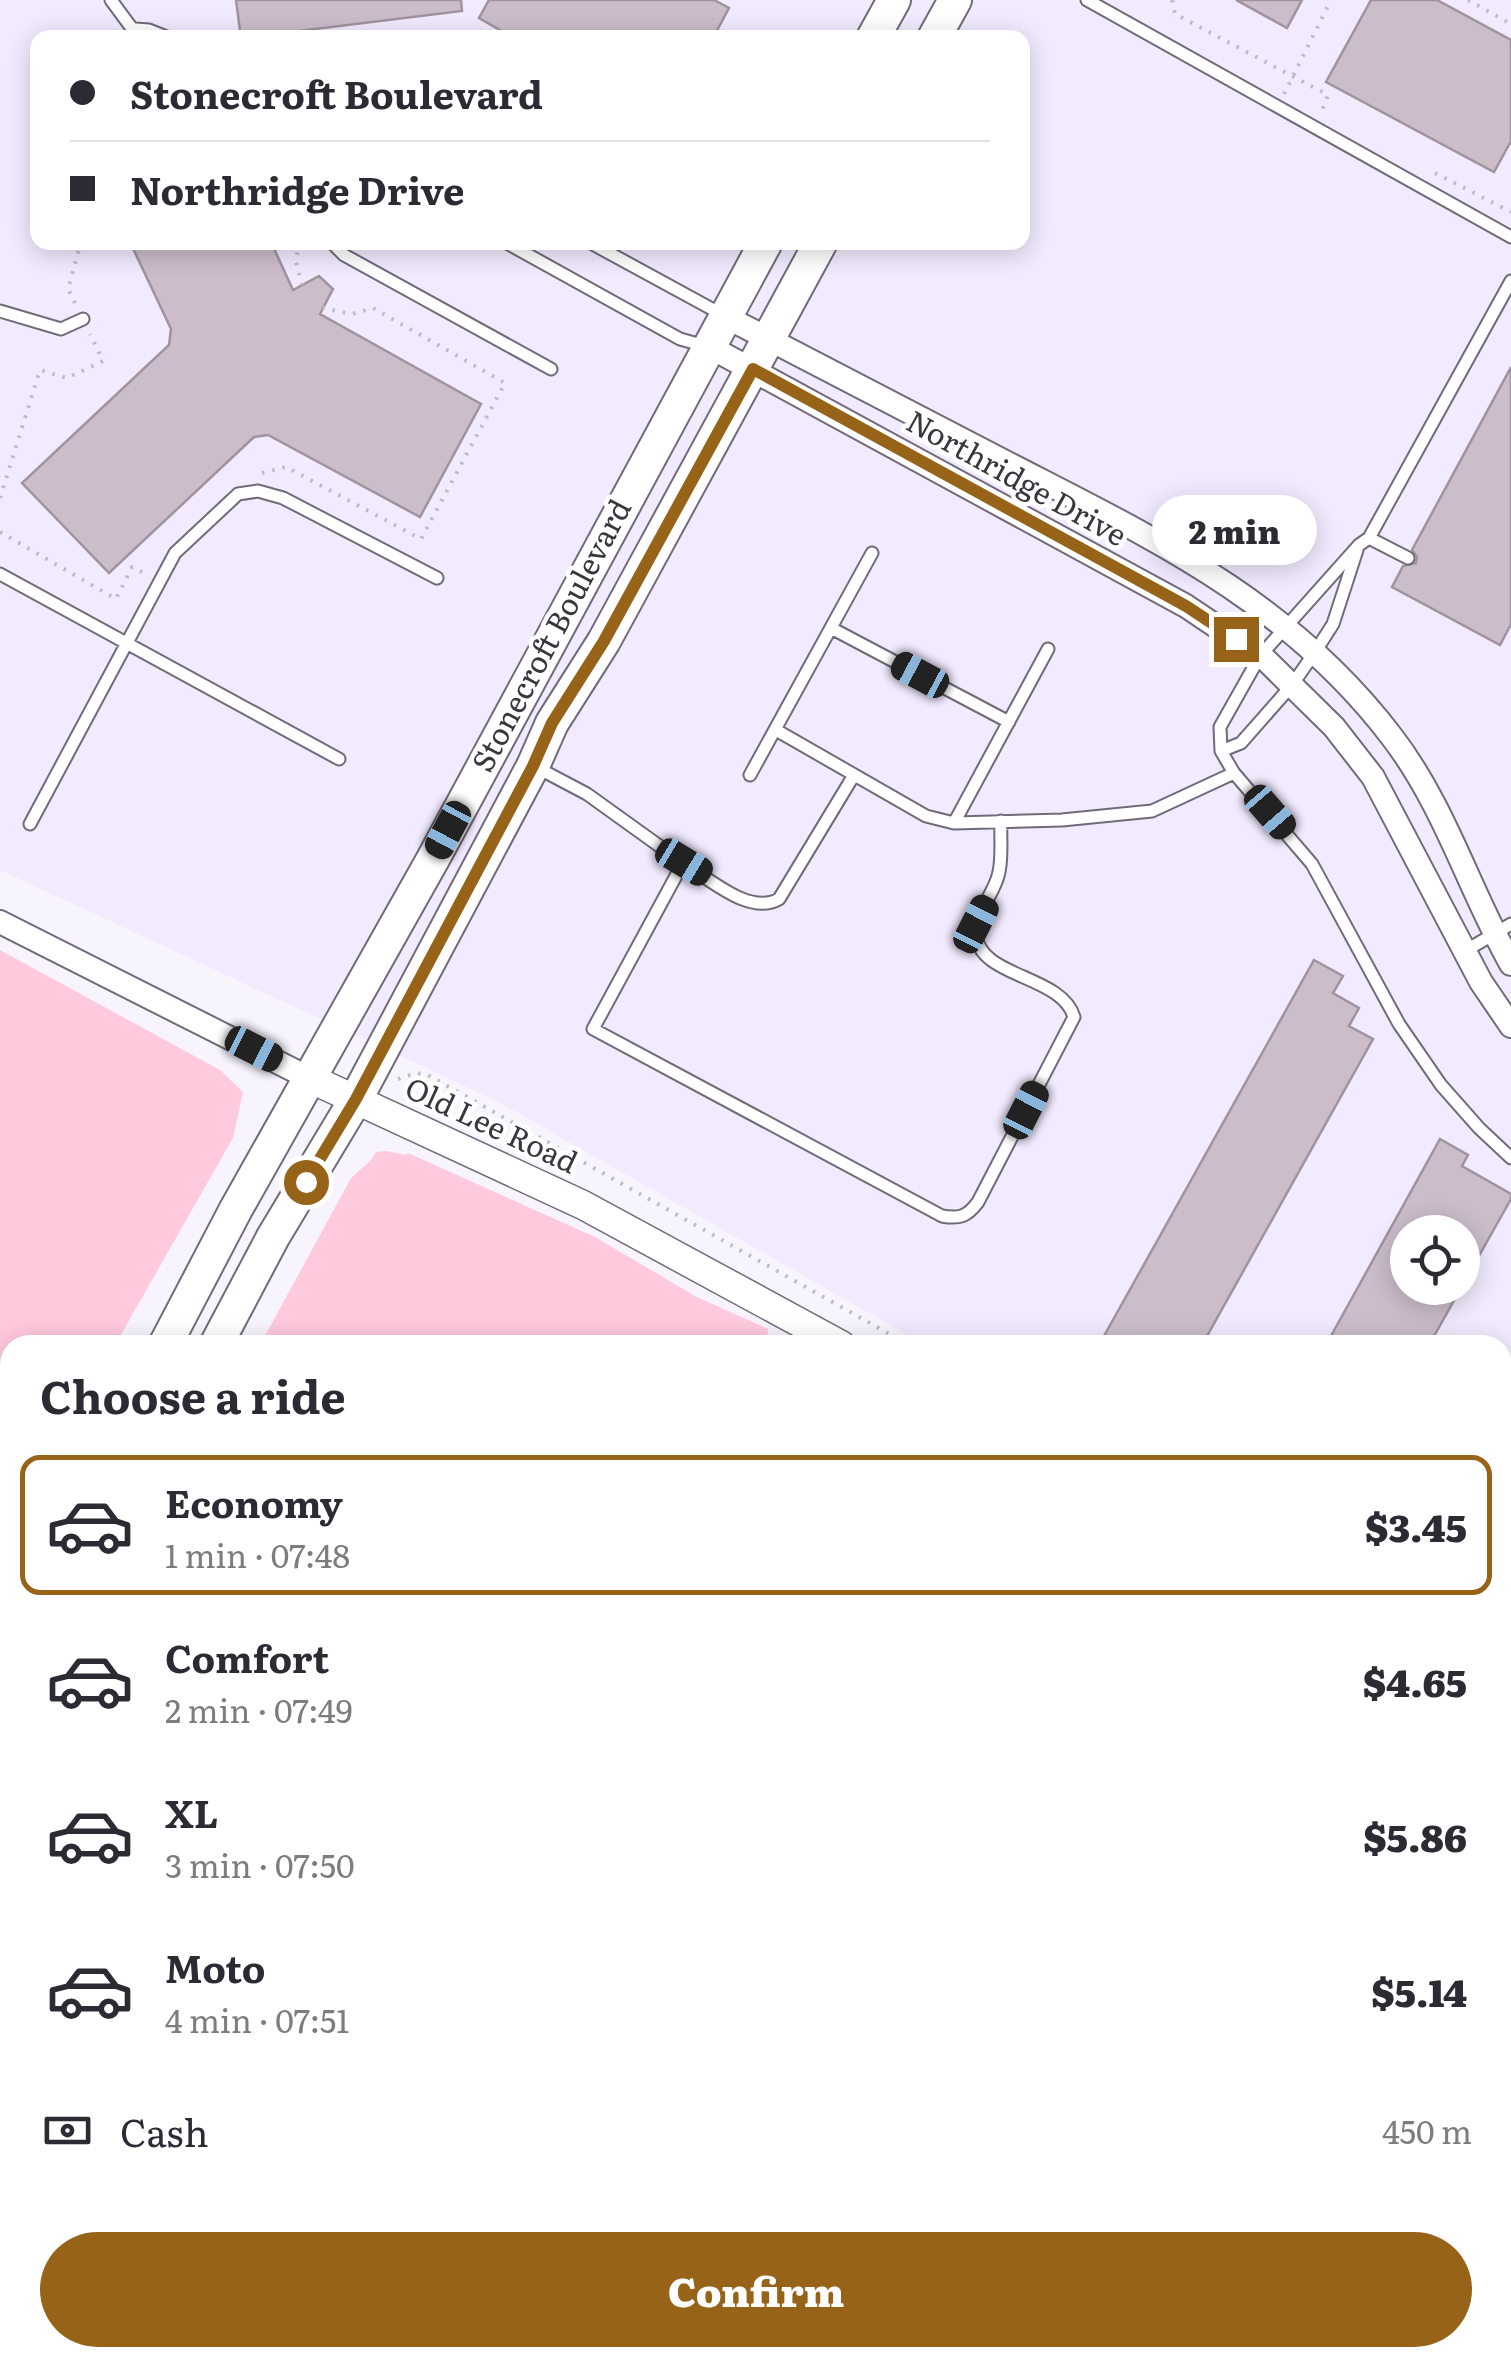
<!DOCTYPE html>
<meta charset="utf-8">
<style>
body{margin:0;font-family:Literata,serif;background:#f7f7f7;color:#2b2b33;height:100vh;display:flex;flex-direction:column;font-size:38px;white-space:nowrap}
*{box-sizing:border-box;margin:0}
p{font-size:32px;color:#7c7c81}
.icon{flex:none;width:55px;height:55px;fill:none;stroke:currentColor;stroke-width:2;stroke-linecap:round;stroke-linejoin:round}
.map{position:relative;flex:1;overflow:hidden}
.details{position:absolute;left:0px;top:1335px;width:1512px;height:1032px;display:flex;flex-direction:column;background:#fff;border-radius:30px 30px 0 0;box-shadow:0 5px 25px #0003}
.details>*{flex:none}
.top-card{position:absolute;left:30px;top:30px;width:1000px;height:220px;border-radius:20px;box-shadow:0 5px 25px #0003;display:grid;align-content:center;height:220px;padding:0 40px;background:#fff}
.buttons{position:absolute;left:1390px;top:1215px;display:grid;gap:20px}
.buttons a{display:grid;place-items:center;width:90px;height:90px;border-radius:50%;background:#fff;box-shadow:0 5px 25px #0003;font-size:50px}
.end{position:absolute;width:45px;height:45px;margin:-22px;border:12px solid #976318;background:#fff;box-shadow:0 0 0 5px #fff}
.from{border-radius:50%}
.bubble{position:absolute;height:70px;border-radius:35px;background:#fff;box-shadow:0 5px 25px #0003;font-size:32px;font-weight:800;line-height:70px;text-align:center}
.car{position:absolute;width:30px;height:60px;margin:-30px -15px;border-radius:12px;box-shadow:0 0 8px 2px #0007;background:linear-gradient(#222 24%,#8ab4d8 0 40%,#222 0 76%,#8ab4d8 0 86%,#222 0)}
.top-card b{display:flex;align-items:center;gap:35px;height:95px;font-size:38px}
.top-card b+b{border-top:2px solid #e1e1e2}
.top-card i{width:25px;height:25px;background:#2b2b33}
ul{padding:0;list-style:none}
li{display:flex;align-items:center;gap:30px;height:140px;margin:0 20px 15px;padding:0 20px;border:5px solid transparent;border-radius:20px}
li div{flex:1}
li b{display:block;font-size:38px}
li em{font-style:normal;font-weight:800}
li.selected{border-color:#976318}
li>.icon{width:90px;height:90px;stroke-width:1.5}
h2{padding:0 40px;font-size:45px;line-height:120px}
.pay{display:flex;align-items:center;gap:25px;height:110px;padding:0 40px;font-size:38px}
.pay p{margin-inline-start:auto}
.button{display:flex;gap:20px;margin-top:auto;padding:20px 40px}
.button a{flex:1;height:115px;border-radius:60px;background:#976318;color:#fff;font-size:40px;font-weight:800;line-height:115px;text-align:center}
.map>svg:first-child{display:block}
.built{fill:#f2ebff;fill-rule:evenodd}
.green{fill:#ffc9de}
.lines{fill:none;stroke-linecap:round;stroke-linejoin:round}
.stream{stroke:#66a1dd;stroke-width:6}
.building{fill:#cbbdca;stroke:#a0939f;stroke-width:2.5}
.service-casing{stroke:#706a79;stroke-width:15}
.minor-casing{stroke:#706a79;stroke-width:26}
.tertiary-casing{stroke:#706a79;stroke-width:31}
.secondary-casing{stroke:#706a79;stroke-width:36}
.path{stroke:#bebbc4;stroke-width:4;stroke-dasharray:2.5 8;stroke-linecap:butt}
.service{stroke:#fff;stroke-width:11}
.minor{stroke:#fff;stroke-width:22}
.tertiary{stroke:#fff;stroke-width:28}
.secondary{stroke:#fff;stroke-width:32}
.route{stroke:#976318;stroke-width:12}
.labels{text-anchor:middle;stroke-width:9;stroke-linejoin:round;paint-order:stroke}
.street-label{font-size:30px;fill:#39373e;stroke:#fff}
</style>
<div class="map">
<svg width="1511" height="2366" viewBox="0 0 1511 2366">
<rect width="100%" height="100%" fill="#f8f4fe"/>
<!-- built -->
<path class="built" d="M 0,0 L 1511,0 L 1511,1679 L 1502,1674 L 1502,1345 L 925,1345 L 499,1102 L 0,870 ZM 38,38 L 1022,38 L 1022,242 L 38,242 ZM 1408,1232 L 1462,1232 L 1462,1288 L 1408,1288 Z
M 1503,1743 L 1511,1748 L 1511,2304 L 1503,2311 Z
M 10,1909 L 10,2358 L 1449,2358 L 1440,2366 L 0,2366 L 0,1962 Z"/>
<!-- green -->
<path class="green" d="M 0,950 L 220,1070 L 243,1092 L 233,1138 L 115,1345 L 10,1345 L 10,1527 L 0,1548 Z
M 387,1151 L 406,1155 L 408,1153 L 595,1237 L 695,1296 L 768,1329 L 767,1345 L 260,1345 L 350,1180 C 358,1169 371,1164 376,1152 Z
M 10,1959 L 10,2106 L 0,2138 L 0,2013 Z
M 0,2209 L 10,2223 L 10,2323 L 0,2321 Z
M 935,2358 L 1284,2358 L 1276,2366 L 930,2366 Z"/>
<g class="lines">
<!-- stream -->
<path class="stream" d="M 1502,2357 L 1511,2349
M 1492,2366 L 1501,2358"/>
</g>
<!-- building -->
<path class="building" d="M 236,0 L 461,0 L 462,11 L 241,38 Z
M 489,0 L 714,0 L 729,8 L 713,38 L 514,38 L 479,18 Z
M 1236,0 L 1302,0 L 1287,28 Z
M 1371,0 L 1437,0 L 1511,40 L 1511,141 L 1494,172 L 1326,82 Z
M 130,242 L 271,242 L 293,290 L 319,276 L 333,289 L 320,314 L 481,404 L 420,517 L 268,435 L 254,437 L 109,573 L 22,483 L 169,345 L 171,329 Z
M 1511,367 L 1511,624 L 1500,645 L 1392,587 L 1403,566 L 1416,563 L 1417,557 L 1412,550 Z
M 1314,960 L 1343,976 L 1333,993 L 1359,1008 L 1349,1026 L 1373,1039 L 1202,1345 L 1099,1345 Z
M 1440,1139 L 1468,1155 L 1462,1166 L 1511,1194 L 1511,1199 L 1462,1286 L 1462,1232 L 1408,1232 L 1408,1288 L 1461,1288 L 1429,1345 L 1326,1345 Z"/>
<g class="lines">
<!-- service casing -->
<g class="service-casing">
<path id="service" d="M 111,0 L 139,38
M 1087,0 L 1511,237
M 135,29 L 149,30 L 169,38
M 331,242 L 344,255 L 551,369
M 505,242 L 680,339 L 705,346
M 589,242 L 723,315
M 1511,281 L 1369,538 L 1359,545 L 1260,656 L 1220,727 L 1221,751 L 1234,773 L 1312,864 L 1399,1024 L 1441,1085 L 1479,1128 L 1511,1158
M 0,311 L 61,329 L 83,319
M 1369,538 L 1408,558
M 0,574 L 339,759
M 831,628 L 1009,722
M 776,730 L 926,816 L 954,823 L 1062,820 L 1152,811 L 1234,773
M 1221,751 L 1241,743 L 1292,685 L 1315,652 L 1333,624 L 1357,550
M 536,767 L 587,794 L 683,863
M 750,775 L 872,553
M 854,775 L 779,899 C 749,916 709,878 683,863 L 593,1029 L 942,1216 C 959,1219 967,1217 978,1202 L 1074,1017 C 1062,975 980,978 976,935 C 974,915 993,895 998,876 C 1003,860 1000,839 1001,821
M 954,823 L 1048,649
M 30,824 L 175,553 L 238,494 L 258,491 L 283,498 L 437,578
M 1465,951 L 1511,924
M 0,1683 L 10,1686
M 0,2354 L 10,2356
M 17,2358 L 59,2366
M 471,2358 L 484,2366
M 87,2366 L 93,2358
M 515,2366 L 522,2358"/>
</g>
<!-- minor casing -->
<g class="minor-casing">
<path id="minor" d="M 726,317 C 823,367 919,417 1015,467 C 1159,541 1291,604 1392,737 C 1445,806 1469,890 1511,964
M 710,347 L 1186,606 L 1266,660 L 1334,727 L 1373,777 L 1481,982 L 1511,1026
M 0,922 L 309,1078"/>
</g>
<!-- tertiary casing -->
<g class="tertiary-casing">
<path id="tertiary" d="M 309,1078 L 583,1205 L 841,1345
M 1502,1718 L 1511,1723"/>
</g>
<!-- secondary casing -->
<g class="secondary-casing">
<path id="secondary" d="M 873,38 L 894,0
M 934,38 L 955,0
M 165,1345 L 236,1209 L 433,859 L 766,242
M 216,1345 L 273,1237 L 356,1099 L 533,766 L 552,723 L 604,641 L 821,242
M 0,1665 L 10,1643
M 0,1818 L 10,1774"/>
</g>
<!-- path -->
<path class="path" d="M 1172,0 L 1175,14 L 1328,95 L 1322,111
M 1468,0 L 1511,24
M 1284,94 L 1331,0
M 1435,173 L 1511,212
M 299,242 L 296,262 L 302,285
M 75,303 L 68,289 L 81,242
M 262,473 L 286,467 L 421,539 L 505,383 L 373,308 L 352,314 L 323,308
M 0,498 L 40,370 L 67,378 L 103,361 L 90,334
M 0,532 L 116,599 L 132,567 L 146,574
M 398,1079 L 416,1073 L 428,1075 L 909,1345
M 1502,1681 L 1511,1686
M 1502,2224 L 1511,2219
M 0,2326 L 10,2328
M 108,2358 L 121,2366
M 551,2358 L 567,2358
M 268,2366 L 274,2358
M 603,2366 L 606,2358
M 635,2366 L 637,2358
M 1360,2366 L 1367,2358"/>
<!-- service -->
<use href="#service" class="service"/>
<!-- minor -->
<use href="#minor" class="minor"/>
<!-- tertiary -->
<use href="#tertiary" class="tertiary"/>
<!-- secondary -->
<use href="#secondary" class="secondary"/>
</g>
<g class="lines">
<!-- route -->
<path class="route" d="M 306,1182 L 356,1099 L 533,766 L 552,723 L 604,641 L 753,369 L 1186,606 L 1236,639"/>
</g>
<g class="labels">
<!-- street labels -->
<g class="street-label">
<text transform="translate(1016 479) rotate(29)" y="10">Northridge Drive</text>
<text transform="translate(552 636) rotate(-62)" y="10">Stonecroft Boulevard</text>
<text transform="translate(491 1126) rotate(25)" y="10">Old Lee Road</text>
</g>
</g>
</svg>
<div class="buttons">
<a><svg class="icon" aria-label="locate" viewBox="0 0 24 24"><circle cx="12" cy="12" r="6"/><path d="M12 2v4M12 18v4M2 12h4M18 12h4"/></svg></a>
</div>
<i class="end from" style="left:306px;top:1182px"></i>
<i class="end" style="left:1236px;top:639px"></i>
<div class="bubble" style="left:1152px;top:495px;width:165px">2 min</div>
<i class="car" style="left:920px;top:675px;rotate:298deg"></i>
<i class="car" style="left:1270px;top:812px;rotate:139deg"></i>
<i class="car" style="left:448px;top:830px;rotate:208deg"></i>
<i class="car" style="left:684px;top:862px;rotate:121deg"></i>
<i class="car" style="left:976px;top:924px;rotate:27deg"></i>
<i class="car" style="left:254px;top:1049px;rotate:117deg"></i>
<i class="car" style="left:1026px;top:1110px;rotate:27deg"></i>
<div class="top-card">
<b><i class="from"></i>Stonecroft Boulevard</b>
<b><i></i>Northridge Drive</b>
</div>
<section class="details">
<h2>Choose a ride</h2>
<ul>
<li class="selected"><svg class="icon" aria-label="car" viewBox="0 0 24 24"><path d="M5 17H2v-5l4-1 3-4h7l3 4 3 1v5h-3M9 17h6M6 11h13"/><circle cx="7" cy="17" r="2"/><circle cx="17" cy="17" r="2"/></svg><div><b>Economy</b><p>1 min · 07:48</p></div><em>$3.45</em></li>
<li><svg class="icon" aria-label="car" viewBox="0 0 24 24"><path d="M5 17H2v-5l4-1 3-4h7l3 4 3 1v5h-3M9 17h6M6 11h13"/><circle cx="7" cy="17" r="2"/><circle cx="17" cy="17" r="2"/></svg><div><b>Comfort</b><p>2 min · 07:49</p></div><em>$4.65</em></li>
<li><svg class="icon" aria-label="car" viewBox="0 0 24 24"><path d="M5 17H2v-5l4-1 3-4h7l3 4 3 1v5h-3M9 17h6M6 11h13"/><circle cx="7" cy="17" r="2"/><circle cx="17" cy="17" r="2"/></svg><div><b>XL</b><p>3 min · 07:50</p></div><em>$5.86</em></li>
<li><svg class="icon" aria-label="car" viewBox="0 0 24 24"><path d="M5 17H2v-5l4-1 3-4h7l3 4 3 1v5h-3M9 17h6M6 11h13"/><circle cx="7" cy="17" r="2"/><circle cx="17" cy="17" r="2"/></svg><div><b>Moto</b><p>4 min · 07:51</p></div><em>$5.14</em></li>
</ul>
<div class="pay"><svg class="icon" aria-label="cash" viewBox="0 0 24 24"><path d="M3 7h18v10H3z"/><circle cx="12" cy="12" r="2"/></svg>Cash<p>450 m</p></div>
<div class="button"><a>Confirm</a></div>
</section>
</div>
